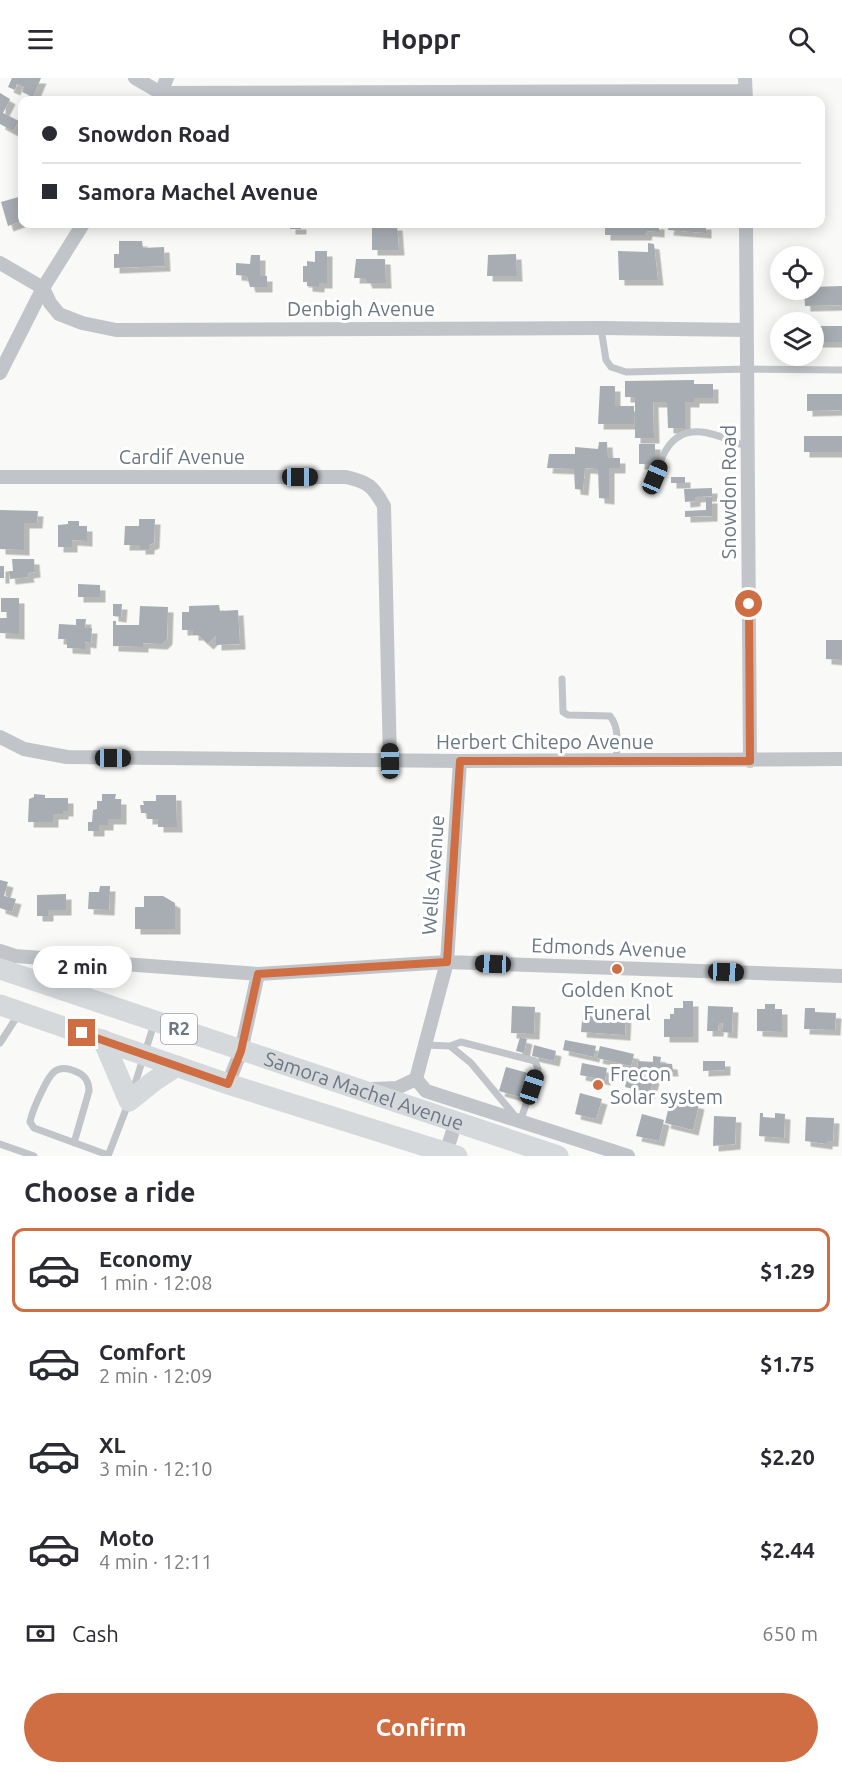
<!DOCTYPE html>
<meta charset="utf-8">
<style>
body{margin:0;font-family:Ubuntu,sans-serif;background:#f2f2f3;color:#2b2b33;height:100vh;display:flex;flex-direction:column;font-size:22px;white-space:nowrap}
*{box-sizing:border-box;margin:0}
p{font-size:20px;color:#7c7c81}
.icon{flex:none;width:33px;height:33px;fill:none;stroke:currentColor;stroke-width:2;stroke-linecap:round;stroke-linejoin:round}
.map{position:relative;height:1078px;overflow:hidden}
.drawer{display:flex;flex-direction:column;background:#fff;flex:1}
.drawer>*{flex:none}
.guide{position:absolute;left:18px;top:18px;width:807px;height:132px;border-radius:12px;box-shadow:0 3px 15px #0003;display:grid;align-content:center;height:132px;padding:0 24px;background:#fff}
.fabs{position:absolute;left:770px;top:168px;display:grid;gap:12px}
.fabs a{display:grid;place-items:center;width:54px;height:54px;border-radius:50%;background:#fff;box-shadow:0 3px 15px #0003;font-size:30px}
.end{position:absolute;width:27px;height:27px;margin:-14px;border:8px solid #ce6e42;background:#fff;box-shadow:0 0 0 3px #fff}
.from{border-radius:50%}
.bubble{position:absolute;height:42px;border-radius:21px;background:#fff;box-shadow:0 3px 15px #0003;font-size:20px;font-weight:600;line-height:42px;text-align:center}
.car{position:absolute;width:18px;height:36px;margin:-18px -9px;border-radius:8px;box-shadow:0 0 4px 2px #0007;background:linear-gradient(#222 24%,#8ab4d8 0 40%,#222 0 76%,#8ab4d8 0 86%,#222 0)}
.guide b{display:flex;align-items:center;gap:21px;height:57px;font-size:22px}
.guide b+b{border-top:2px solid #e1e1e2}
.guide i{width:15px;height:15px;background:#2b2b33}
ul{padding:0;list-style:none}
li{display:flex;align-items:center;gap:18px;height:84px;margin:0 12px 9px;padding:0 12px;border:3px solid transparent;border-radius:12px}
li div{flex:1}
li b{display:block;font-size:22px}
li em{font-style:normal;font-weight:600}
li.current{border-color:#ce6e42}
li>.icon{width:54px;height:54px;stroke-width:1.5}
h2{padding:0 24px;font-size:27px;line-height:72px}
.pay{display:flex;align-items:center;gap:15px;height:66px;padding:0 24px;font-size:22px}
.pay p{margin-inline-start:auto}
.action{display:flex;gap:12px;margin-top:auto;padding:12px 24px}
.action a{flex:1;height:69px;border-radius:36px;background:#ce6e42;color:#fff;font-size:24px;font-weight:600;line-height:69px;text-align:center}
header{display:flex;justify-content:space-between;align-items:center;height:78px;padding:0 24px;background:#fff;font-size:27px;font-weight:600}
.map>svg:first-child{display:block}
.building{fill:#a7adb3;filter:url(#shadow)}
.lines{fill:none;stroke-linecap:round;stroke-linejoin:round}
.service{stroke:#c1c4c8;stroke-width:7}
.minor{stroke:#c1c4c8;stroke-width:14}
.trunk{stroke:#d6d9dc;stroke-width:21}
.route{stroke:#ce6e42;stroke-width:8}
.poi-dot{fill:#ce6e42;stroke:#fff;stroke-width:2}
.labels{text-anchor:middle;stroke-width:6;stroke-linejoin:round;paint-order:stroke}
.shield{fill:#fff;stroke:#98a0a9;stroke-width:1.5}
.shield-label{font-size:18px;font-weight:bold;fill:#6c7784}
.street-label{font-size:20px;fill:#6c7784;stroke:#fff}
.poi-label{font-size:20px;fill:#6c7784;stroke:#fff}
</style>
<header><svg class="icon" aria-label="menu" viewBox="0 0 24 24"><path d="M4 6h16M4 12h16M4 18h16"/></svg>Hoppr<svg class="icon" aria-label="search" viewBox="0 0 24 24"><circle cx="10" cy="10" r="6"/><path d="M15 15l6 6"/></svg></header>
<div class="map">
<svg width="842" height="1078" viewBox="0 0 842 1078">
<defs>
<filter id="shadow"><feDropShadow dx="5.5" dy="5.5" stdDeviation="0" flood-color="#0004"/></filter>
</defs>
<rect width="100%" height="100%" fill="#f9f9f7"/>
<!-- building -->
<path class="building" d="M 12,0 L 41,0 L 33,19 L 22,14 L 24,9 L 17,6 L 15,12 L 8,9 Z
M 0,15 L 10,21 L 3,35 L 19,43 L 13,53 L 0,46 Z
M 22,118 L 22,143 L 8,148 L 1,124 Z
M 290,146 L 301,146 L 301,151 L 290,151 Z
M 372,146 L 397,147 L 399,172 L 372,172 Z
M 605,146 L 659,146 L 659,154 L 647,153 L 646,157 L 605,157 Z
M 669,146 L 706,146 L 706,155 L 668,152 Z
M 119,163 L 142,163 L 143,170 L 164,169 L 165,188 L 114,190 L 114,176 L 119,176 Z
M 648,165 L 654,166 L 658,202 L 619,202 L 618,173 L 648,174 Z
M 315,173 L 327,173 L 327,205 L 319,205 L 319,209 L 307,208 L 307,204 L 303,204 L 303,188 L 307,188 L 307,183 L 315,184 Z
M 516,176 L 517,198 L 487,198 L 488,177 Z
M 251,177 L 260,177 L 260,198 L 267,198 L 267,209 L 250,209 L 247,198 L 236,197 L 236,185 L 250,186 Z
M 356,181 L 385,181 L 386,205 L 367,205 L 365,200 L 354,200 Z
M 842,208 L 842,227 L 805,228 L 804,212 L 813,212 L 813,209 Z
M 813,248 L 842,248 L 842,264 L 813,264 Z
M 694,302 L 694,306 L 713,306 L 713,320 L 694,320 L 694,324 L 685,324 L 685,350 L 668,350 L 667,324 L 653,324 L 654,360 L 635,360 L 635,319 L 625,319 L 625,303 Z
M 600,308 L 615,308 L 615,328 L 634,328 L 634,346 L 598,346 Z
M 807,316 L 842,316 L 842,332 L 807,333 Z
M 804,358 L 842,358 L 842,374 L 804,374 Z
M 599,364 L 607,364 L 608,380 L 620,380 L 620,390 L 609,390 L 609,421 L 599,420 L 598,391 L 585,390 L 583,412 L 575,411 L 574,391 L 547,390 L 549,376 L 575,376 L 575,369 L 598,371 Z
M 639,366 L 655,366 L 655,386 L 639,386 Z
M 671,399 L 685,399 L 685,405 L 671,405 Z
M 712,410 L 712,418 L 695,419 L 695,423 L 685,424 L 684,411 Z
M 706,420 L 712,420 L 712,438 L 685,439 L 685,433 L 706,432 Z
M 0,432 L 38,433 L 37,445 L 24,445 L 24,472 L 0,471 Z
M 139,441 L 155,441 L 154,465 L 149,467 L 149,471 L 140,471 L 140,467 L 124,467 L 125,448 L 139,448 Z
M 68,443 L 79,443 L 79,448 L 87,448 L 87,463 L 72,462 L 72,469 L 58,469 L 58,447 L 68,446 Z
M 12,481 L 34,481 L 35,494 L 28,495 L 29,499 L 10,501 L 9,493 L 13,493 Z
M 0,488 L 4,488 L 4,500 L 0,500 Z
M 78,506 L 100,507 L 100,519 L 78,519 Z
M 1,520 L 19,520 L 19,556 L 0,555 L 0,540 L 7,540 L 7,534 L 1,534 Z
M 113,526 L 122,526 L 121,539 L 113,538 Z
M 219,527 L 220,533 L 238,532 L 240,566 L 216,567 L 216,558 L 208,566 L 198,557 L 193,557 L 193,552 L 182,552 L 182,534 L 189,534 L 189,528 Z
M 140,528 L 168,529 L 167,561 L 162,566 L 143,565 L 143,569 L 113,568 L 113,543 L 116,543 L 116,547 L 139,547 Z
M 76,541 L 86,541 L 85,550 L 92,550 L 91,565 L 85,564 L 85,571 L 67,570 L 67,561 L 58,561 L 59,546 L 76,547 Z
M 826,562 L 842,562 L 842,582 L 826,581 Z
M 34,716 L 45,717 L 45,720 L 68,720 L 68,733 L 63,733 L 63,736 L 53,736 L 53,744 L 28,744 L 29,721 L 34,719 Z
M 102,716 L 116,716 L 115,721 L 121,721 L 121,741 L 108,741 L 108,747 L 99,747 L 99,753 L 88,753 L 88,744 L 92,744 L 93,732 L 97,731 L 97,723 L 102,723 Z
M 156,717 L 176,717 L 177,749 L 158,749 L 158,741 L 147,741 L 147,735 L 141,735 L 140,727 L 144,727 L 143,723 L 156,723 Z
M 0,802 L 8,804 L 4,818 L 16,821 L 12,834 L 0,830 Z
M 100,808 L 110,808 L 109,832 L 88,831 L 89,814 L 99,814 Z
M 66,816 L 66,832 L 48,832 L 48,838 L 37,838 L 37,817 Z
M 144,818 L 163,818 L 175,825 L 175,851 L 135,851 L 135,829 L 144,829 Z
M 683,923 L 693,923 L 693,959 L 664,959 L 664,941 L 670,941 L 670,936 L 674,936 L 674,930 L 683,930 Z
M 765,926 L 775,926 L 775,931 L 782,931 L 782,954 L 757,953 L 757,931 L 765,931 Z
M 512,928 L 535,929 L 534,956 L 511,955 Z
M 708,928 L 733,929 L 732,955 L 722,954 L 723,945 L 719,945 L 718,953 L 707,953 Z
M 805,930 L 815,930 L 815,934 L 836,935 L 835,952 L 804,951 Z
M 583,931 L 626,934 L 625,957 L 581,954 Z
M 520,959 L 527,961 L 524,975 L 516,973 Z
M 565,962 L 596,968 L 594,979 L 563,972 Z
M 534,967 L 556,973 L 554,983 L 532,978 Z
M 600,968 L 634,976 L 631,988 L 597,980 Z
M 653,978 L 661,979 L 660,985 L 672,986 L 673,993 L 637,992 L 638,983 L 653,984 Z
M 703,983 L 725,983 L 725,992 L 703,993 Z
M 582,985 L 607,990 L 605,1002 L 580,997 Z
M 506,989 L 528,995 L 520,1019 L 499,1013 Z
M 628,994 L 654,1000 L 650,1015 L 625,1009 Z
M 580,1015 L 602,1021 L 596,1041 L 575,1036 Z
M 671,1019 L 699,1026 L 693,1052 L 665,1045 Z
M 760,1035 L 763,1035 L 763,1039 L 775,1040 L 775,1035 L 785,1036 L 784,1060 L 759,1058 Z
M 642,1036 L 664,1042 L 659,1063 L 636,1058 Z
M 714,1038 L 736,1039 L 735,1066 L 713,1068 Z
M 806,1039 L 834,1040 L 833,1063 L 827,1063 L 827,1066 L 805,1063 Z"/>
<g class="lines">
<!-- service -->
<path class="service" d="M 601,250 L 606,282 L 611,289 L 626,294 L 748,291 L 842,292
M 655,399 C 659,390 661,380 666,372 C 686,339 720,359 748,369
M 562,601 L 563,634 L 568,637 L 610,638 C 620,650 617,669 616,683
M 0,965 L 18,937
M 426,967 L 450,968 L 471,985 L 515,1038
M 450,968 L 461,964 L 535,983 L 538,991 L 520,1044
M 133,1012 L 154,946
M 74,1065 L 89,1013 C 89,1004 86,998 77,994 C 56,984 50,996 42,1013 C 37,1023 32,1033 30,1044 L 34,1050 L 108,1077
M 0,1066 L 34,1078
M 108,1078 L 128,1026"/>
<!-- minor -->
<path class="minor" d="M 135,0 L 161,15 L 745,13
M 745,0 L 746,22
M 158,21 L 167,0
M 746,146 L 750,683
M 0,185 L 43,210 L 50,225 L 59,236 L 82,245 L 116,252 L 601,250 L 747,252
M 0,295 L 43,210 L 83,146
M 0,399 L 346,399 C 368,404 373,408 384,428 L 390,683
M 0,659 L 24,671 L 67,679 L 460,683 L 842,681
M 460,683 L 447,884 L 416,1001 L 426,1013 L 628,1078
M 0,873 L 15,878 L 258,896 L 447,884 L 842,898
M 228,1006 L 241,973 L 258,896
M 372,1011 L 397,1010 L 416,1001
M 445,1078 L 456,1043"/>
<!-- trunk -->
<g class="trunk">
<path id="s1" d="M 0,891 L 558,1078"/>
<path d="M 0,927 L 228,1006 L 457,1078"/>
<path d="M 103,962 L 129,1023 L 154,1003 L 177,988"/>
</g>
</g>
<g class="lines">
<!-- route -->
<path class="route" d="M 82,955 L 228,1006 L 241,973 L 258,896 L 447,884 L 460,683 L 750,683 L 749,526"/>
</g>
<!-- markers -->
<g class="poi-dot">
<circle cx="617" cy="891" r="6"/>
<circle cx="598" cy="1007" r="6"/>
</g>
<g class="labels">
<!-- shield labels -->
<rect class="shield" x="161" y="936" width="36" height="30" rx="4.5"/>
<g class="shield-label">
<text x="179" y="957">R2</text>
</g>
<!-- street labels -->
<g class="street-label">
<text x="361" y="238">Denbigh Avenue</text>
<text x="182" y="386">Cardif Avenue</text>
<text transform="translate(729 414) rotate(-90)" y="7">Snowdon Road</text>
<text x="545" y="671">Herbert Chitepo Avenue</text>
<text transform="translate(433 797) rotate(-86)" y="7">Wells Avenue</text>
<text transform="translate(609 870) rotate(2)" y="7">Edmonds Avenue</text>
<text dy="7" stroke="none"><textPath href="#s1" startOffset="384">Samora Machel Avenue</textPath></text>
</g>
<!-- poi labels -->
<g class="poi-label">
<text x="617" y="919">Golden Knot<tspan x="617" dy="23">Funeral</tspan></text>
<text x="610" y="1003" text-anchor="start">Frecon<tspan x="610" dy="23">Solar system</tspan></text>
</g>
</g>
</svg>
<div class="fabs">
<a><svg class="icon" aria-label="locate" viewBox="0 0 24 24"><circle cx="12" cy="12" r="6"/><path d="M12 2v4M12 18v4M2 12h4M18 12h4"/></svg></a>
<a><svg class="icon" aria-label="layers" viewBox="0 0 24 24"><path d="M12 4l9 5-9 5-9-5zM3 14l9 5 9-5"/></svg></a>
</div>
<i class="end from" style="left:749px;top:526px"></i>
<i class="end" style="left:82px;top:955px"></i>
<div class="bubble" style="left:33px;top:868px;width:99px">2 min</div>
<i class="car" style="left:300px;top:399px;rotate:90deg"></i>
<i class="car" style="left:655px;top:399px;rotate:23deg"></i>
<i class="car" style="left:113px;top:680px;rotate:90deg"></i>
<i class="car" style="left:390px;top:683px;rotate:359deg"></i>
<i class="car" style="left:493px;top:886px;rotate:272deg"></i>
<i class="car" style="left:726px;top:894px;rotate:92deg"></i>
<i class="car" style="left:532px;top:1009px;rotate:18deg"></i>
<div class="guide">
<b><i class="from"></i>Snowdon Road</b>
<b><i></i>Samora Machel Avenue</b>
</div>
</div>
<section class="drawer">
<h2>Choose a ride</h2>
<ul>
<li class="current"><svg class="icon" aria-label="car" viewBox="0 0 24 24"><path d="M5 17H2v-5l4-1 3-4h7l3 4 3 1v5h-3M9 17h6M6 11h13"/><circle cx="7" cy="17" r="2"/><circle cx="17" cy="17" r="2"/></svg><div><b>Economy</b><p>1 min · 12:08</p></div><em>$1.29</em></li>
<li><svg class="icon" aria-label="car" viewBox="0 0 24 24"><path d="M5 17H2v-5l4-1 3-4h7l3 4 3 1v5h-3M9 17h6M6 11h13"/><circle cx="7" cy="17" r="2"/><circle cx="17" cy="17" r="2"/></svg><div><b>Comfort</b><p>2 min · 12:09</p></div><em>$1.75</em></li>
<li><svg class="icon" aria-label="car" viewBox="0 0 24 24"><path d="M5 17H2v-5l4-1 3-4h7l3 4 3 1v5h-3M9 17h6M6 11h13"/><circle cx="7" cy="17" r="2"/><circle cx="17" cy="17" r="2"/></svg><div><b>XL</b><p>3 min · 12:10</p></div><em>$2.20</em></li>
<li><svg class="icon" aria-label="car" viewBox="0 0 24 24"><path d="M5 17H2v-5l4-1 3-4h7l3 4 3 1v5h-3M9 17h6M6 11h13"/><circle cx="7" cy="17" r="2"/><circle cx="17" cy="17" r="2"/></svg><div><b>Moto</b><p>4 min · 12:11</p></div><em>$2.44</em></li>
</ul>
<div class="pay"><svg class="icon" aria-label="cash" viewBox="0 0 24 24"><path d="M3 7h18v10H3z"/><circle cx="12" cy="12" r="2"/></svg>Cash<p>650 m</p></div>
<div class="action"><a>Confirm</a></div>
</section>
